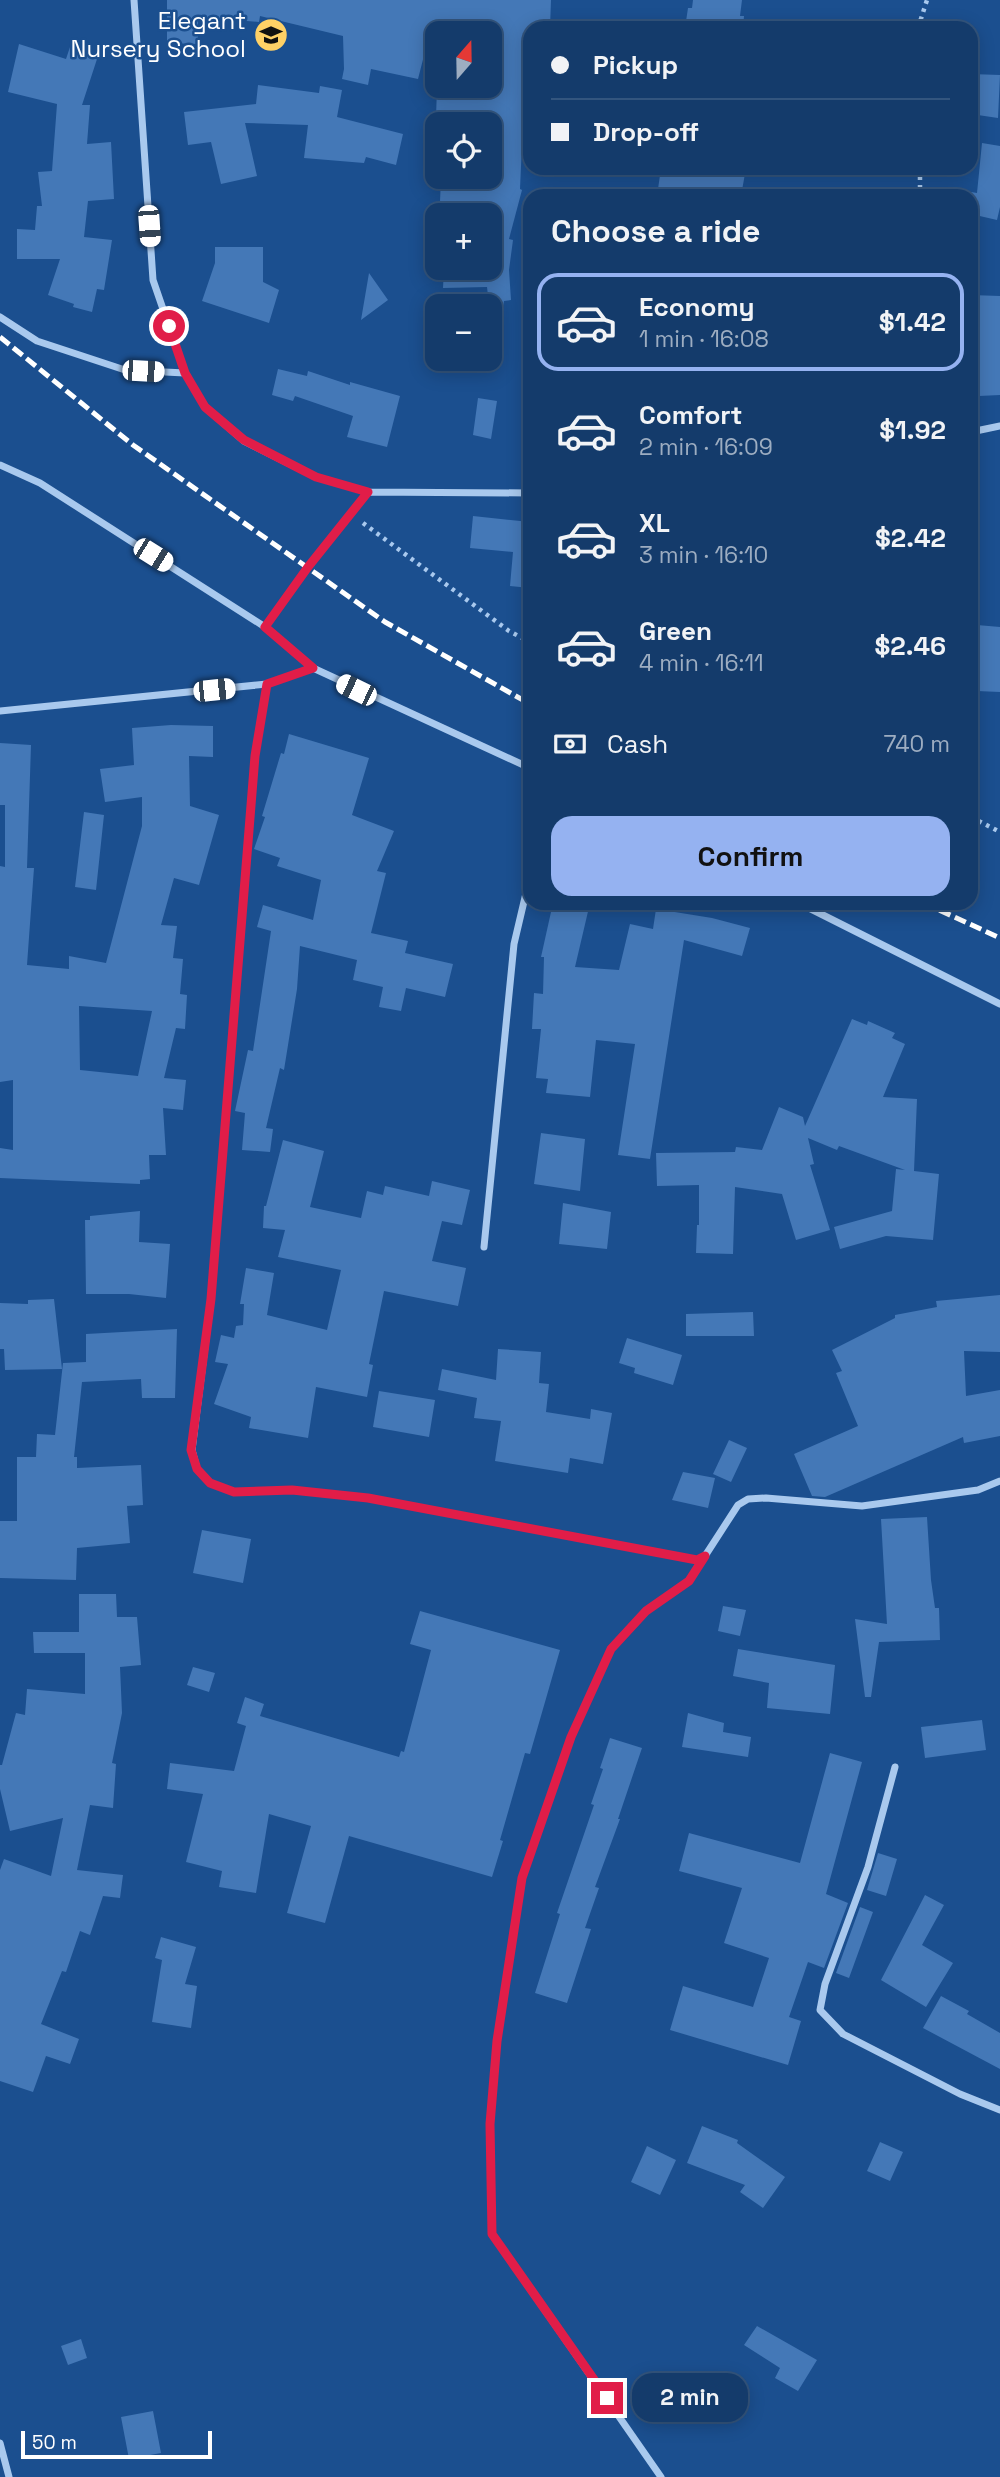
<!DOCTYPE html>
<meta charset="utf-8">
<style>
body{margin:0;font-family:"Space Grotesk",sans-serif;background:#214673;color:#f1f3f6;height:100vh;display:flex;flex-direction:column;font-size:26px;white-space:nowrap}
*{box-sizing:border-box;margin:0}
p{font-size:23px;color:#9dadc1}
.icon{flex:none;width:38px;height:38px;fill:none;stroke:currentColor;stroke-width:2;stroke-linecap:round;stroke-linejoin:round}
.map{position:relative;flex:1;overflow:hidden}
.details{position:absolute;left:523px;top:189px;width:455px;height:721px;display:flex;flex-direction:column;background:#143b6b;border-radius:21px;box-shadow:0 4px 18px #0003,0 0 0 2px #33557e}
.details>*{flex:none}
.guide{position:absolute;left:523px;top:21px;width:455px;height:154px;border-radius:21px;box-shadow:0 4px 18px #0003,0 0 0 2px #33557e;display:grid;align-content:center;height:154px;padding:0 28px;background:#143b6b}
.needle{width:46px;rotate:20deg}
.buttons{position:absolute;left:425px;top:21px;display:grid;gap:14px}
.buttons a{display:grid;place-items:center;width:77px;height:77px;border-radius:14px;background:#143b6b;box-shadow:0 4px 18px #0003,0 0 0 2px #33557e;font-size:35px}
.scale{position:absolute;left:21px;bottom:18px;width:191px;box-sizing:border-box;padding-left:7px;border:4px solid #fff;border-top:0;font-size:19px;line-height:24px;white-space:nowrap;color:#fff;-webkit-text-stroke:5px #1b4f8f;paint-order:stroke}
.end{position:absolute;width:32px;height:32px;margin:-16px;border:9px solid #e11d48;background:#fff;box-shadow:0 0 0 4px #fff}
.from{border-radius:50%}
.bubble{position:absolute;height:49px;border-radius:21px;background:#143b6b;box-shadow:0 4px 18px #0003,0 0 0 2px #33557e;font-size:23px;font-weight:800;line-height:49px;text-align:center}
.car{position:absolute;width:21px;height:42px;margin:-21px -10px;border-radius:9px;box-shadow:0 0 5px 2px #0007;background:linear-gradient(#fff 24%,#345 0 40%,#fff 0 76%,#345 0 86%,#fff 0)}
.guide b{display:flex;align-items:center;gap:24px;height:66px;font-size:26px}
.guide b+b{border-top:2px solid #33557e}
.guide i{width:18px;height:18px;background:#f1f3f6}
ul{padding:0;list-style:none}
li{display:flex;align-items:center;gap:21px;height:98px;margin:0 14px 10px;padding:0 14px;border:4px solid transparent;border-radius:21px}
li div{flex:1}
li b{display:block;font-size:26px}
li em{font-style:normal;font-weight:800}
li.on{border-color:#95b2f1}
li>.icon{width:63px;height:63px;stroke-width:1.5}
h2{padding:0 28px;font-size:32px;line-height:84px}
.pay{display:flex;align-items:center;gap:18px;height:77px;padding:0 28px;font-size:26px}
.pay p{margin-inline-start:auto}
.primary-button{display:flex;gap:14px;margin-top:auto;padding:14px 28px}
.primary-button a{flex:1;height:80px;border-radius:21px;background:#95b2f1;color:#111;font-size:28px;font-weight:800;line-height:80px;text-align:center}
.map>svg:first-child{display:block}
.building{fill:#4478b7;fill-rule:evenodd}
.lines{fill:none;stroke-linecap:round;stroke-linejoin:round}
.path{stroke:#a9c9ee;stroke-width:4.5;stroke-dasharray:3.5 5;stroke-linecap:butt}
.street{stroke:#a9c9ee;stroke-width:7}
.rail{stroke:#fff;stroke-width:5;stroke-dasharray:12 5;stroke-linecap:butt}
.route{stroke:#e11d48;stroke-width:9}
.labels{text-anchor:middle;stroke-width:5;stroke-linejoin:round;paint-order:stroke}
.poi-label{font-size:24px;fill:#fff;stroke:#1b4f8f;text-anchor:end}
</style>
<div class="map">
<svg width="1000" height="2477" viewBox="0 0 1000 2477">
<rect width="100%" height="100%" fill="#1b4f8f"/>
<!-- building -->
<path class="building" d="M 167,0 L 551,0 L 550,28 L 530,28 L 530,99 L 524,98 L 520,189 L 522,190 L 509,239 L 513,240 L 509,270 L 511,300 L 504,301 L 502,314 L 490,313 L 487,287 L 443,288 L 444,268 L 490,268 L 490,209 L 468,203 L 440,202 L 441,177 L 490,177 L 490,124 L 486,124 L 487,120 L 436,119 L 437,86 L 492,86 L 500,33 L 438,33 L 438,37 L 429,36 L 418,79 L 371,69 L 368,85 L 342,79 L 344,69 L 343,36 L 260,16 L 259,22 L 198,17 L 198,44 L 167,43 Z
M 693,0 L 742,0 L 740,16 L 744,16 L 743,28 L 685,28 L 688,8 L 692,8 Z
M 19,44 L 66,59 L 70,47 L 98,56 L 82,105 L 90,105 L 87,144 L 111,142 L 114,199 L 88,201 L 84,237 L 112,240 L 104,290 L 97,289 L 92,312 L 73,307 L 74,304 L 48,295 L 60,259 L 17,259 L 17,229 L 35,230 L 37,206 L 42,206 L 38,172 L 52,171 L 57,104 L 8,92 Z
M 971,74 L 1000,75 L 998,118 L 971,114 Z
M 258,85 L 319,93 L 320,86 L 342,90 L 337,117 L 403,134 L 396,165 L 366,157 L 364,163 L 304,158 L 308,125 L 245,123 L 257,176 L 221,184 L 211,142 L 188,145 L 184,112 L 256,104 Z
M 982,143 L 1000,146 L 1000,207 L 997,220 L 971,214 L 971,192 L 977,193 Z
M 661,168 L 746,168 L 741,196 L 657,196 Z
M 215,247 L 263,247 L 263,282 L 279,290 L 269,323 L 202,301 L 215,263 Z
M 369,273 L 388,300 L 361,320 Z
M 971,295 L 1000,296 L 1000,395 L 979,396 L 979,393 L 971,394 Z
M 278,369 L 307,376 L 308,371 L 350,385 L 350,382 L 400,396 L 387,447 L 347,437 L 353,416 L 295,396 L 293,401 L 272,395 Z
M 478,398 L 497,401 L 491,439 L 473,435 Z
M 473,516 L 530,522 L 530,588 L 510,586 L 513,552 L 470,548 Z
M 977,625 L 1000,627 L 1000,692 L 977,691 L 979,654 L 975,653 Z
M 171,725 L 213,726 L 213,757 L 189,756 L 190,806 L 219,815 L 199,885 L 174,878 L 161,925 L 177,926 L 173,958 L 183,959 L 180,994 L 187,995 L 185,1029 L 176,1028 L 164,1078 L 186,1080 L 183,1110 L 163,1108 L 166,1155 L 149,1155 L 150,1179 L 140,1180 L 140,1184 L 0,1178 L 0,1148 L 13,1150 L 13,1080 L 0,1082 L 0,866 L 5,867 L 5,805 L 0,805 L 0,743 L 31,745 L 27,868 L 34,868 L 27,965 L 69,969 L 69,956 L 106,963 L 142,826 L 142,797 L 105,802 L 100,769 L 134,765 L 132,728 ZM 79,1006 L 152,1011 L 138,1076 L 80,1070 Z
M 289,734 L 369,758 L 352,815 L 394,831 L 377,871 L 386,873 L 371,933 L 408,941 L 405,953 L 453,964 L 445,997 L 406,988 L 401,1011 L 379,1007 L 383,987 L 353,980 L 357,960 L 300,946 L 297,989 L 284,1070 L 280,1068 L 266,1128 L 273,1129 L 270,1152 L 242,1150 L 245,1113 L 235,1111 L 248,1050 L 253,1051 L 271,931 L 257,927 L 263,905 L 313,920 L 321,880 L 277,866 L 280,858 L 254,849 L 265,817 L 262,816 L 281,753 L 284,754 Z
M 84,812 L 104,815 L 96,890 L 75,887 Z
M 553,903 L 590,903 L 575,967 L 619,970 L 630,924 L 653,929 L 656,909 L 712,918 L 750,928 L 742,956 L 684,940 L 650,1159 L 618,1155 L 635,1044 L 596,1040 L 590,1097 L 546,1093 L 548,1079 L 536,1078 L 541,1029 L 532,1029 L 534,993 L 543,994 L 544,957 L 541,957 Z
M 852,1019 L 867,1025 L 868,1021 L 895,1033 L 892,1038 L 905,1044 L 883,1097 L 917,1099 L 914,1171 L 939,1174 L 933,1240 L 886,1236 L 840,1249 L 834,1227 L 892,1211 L 896,1169 L 905,1170 L 839,1146 L 837,1150 L 808,1138 L 814,1164 L 810,1165 L 830,1230 L 796,1240 L 782,1194 L 735,1187 L 733,1254 L 696,1253 L 697,1225 L 699,1225 L 699,1185 L 657,1186 L 656,1153 L 735,1152 L 736,1147 L 762,1150 L 779,1107 L 803,1117 L 805,1126 Z
M 541,1133 L 585,1139 L 580,1191 L 534,1184 Z
M 283,1140 L 324,1151 L 310,1207 L 361,1218 L 367,1191 L 383,1195 L 385,1186 L 429,1196 L 432,1181 L 470,1190 L 462,1225 L 442,1221 L 432,1261 L 466,1268 L 458,1306 L 384,1291 L 369,1364 L 373,1365 L 367,1397 L 316,1387 L 308,1438 L 249,1428 L 251,1417 L 214,1404 L 228,1364 L 215,1362 L 221,1335 L 234,1338 L 236,1326 L 243,1325 L 244,1304 L 240,1304 L 246,1268 L 274,1273 L 267,1315 L 327,1330 L 341,1270 L 278,1257 L 285,1230 L 263,1228 L 264,1206 L 266,1206 Z
M 563,1203 L 611,1212 L 607,1249 L 559,1244 Z
M 140,1211 L 139,1242 L 170,1244 L 166,1298 L 129,1294 L 86,1294 L 85,1220 L 90,1220 L 90,1216 Z
M 1000,1295 L 1000,1352 L 964,1351 L 966,1396 L 1000,1390 L 1000,1436 L 964,1443 L 963,1437 L 825,1497 L 812,1496 L 794,1454 L 858,1426 L 836,1373 L 842,1371 L 832,1350 L 895,1318 L 895,1315 L 937,1307 L 936,1301 Z
M 54,1299 L 62,1369 L 5,1370 L 4,1349 L 0,1349 L 0,1303 L 28,1304 L 28,1300 Z
M 753,1312 L 754,1336 L 686,1336 L 686,1314 Z
M 177,1329 L 175,1398 L 142,1398 L 141,1379 L 82,1382 L 74,1457 L 77,1457 L 77,1468 L 141,1465 L 143,1505 L 127,1506 L 130,1543 L 77,1548 L 76,1580 L 0,1578 L 0,1521 L 17,1521 L 17,1457 L 36,1457 L 37,1434 L 55,1435 L 63,1363 L 86,1362 L 86,1334 Z
M 627,1338 L 682,1355 L 673,1385 L 634,1373 L 635,1368 L 619,1363 Z
M 498,1349 L 541,1352 L 539,1383 L 549,1384 L 546,1412 L 590,1419 L 591,1409 L 612,1413 L 603,1464 L 570,1458 L 568,1473 L 495,1461 L 501,1421 L 474,1418 L 477,1398 L 438,1390 L 442,1369 L 496,1380 Z
M 379,1391 L 435,1400 L 429,1437 L 373,1427 Z
M 729,1440 L 747,1448 L 731,1482 L 713,1474 Z
M 683,1472 L 715,1478 L 708,1508 L 672,1500 Z
M 927,1517 L 931,1580 L 935,1608 L 939,1608 L 940,1640 L 879,1642 L 871,1697 L 865,1697 L 855,1619 L 887,1624 L 881,1519 Z
M 202,1530 L 251,1539 L 243,1583 L 193,1573 Z
M 79,1594 L 116,1594 L 117,1617 L 137,1617 L 141,1665 L 120,1667 L 122,1713 L 112,1763 L 116,1764 L 113,1808 L 90,1805 L 77,1870 L 123,1875 L 120,1898 L 103,1896 L 90,1935 L 80,1931 L 66,1972 L 62,1971 L 41,2024 L 79,2039 L 70,2064 L 46,2056 L 33,2092 L 0,2081 L 0,1870 L 4,1859 L 51,1876 L 63,1818 L 10,1831 L 0,1789 L 0,1765 L 2,1765 L 16,1713 L 25,1715 L 27,1689 L 85,1694 L 85,1653 L 34,1653 L 33,1632 L 79,1632 Z
M 723,1606 L 746,1610 L 740,1636 L 718,1631 Z
M 420,1611 L 560,1650 L 530,1754 L 525,1753 L 500,1840 L 503,1841 L 492,1877 L 349,1836 L 325,1923 L 287,1913 L 311,1826 L 269,1814 L 256,1893 L 219,1887 L 222,1871 L 186,1862 L 203,1794 L 167,1789 L 170,1763 L 234,1771 L 246,1726 L 237,1723 L 245,1697 L 264,1704 L 260,1716 L 399,1757 L 401,1751 L 404,1752 L 431,1650 L 410,1644 Z
M 738,1649 L 835,1665 L 830,1714 L 767,1708 L 769,1683 L 733,1676 Z
M 193,1667 L 215,1673 L 209,1692 L 187,1685 Z
M 688,1713 L 724,1723 L 723,1732 L 751,1737 L 748,1757 L 682,1747 Z
M 982,1720 L 986,1750 L 925,1758 L 921,1727 Z
M 610,1738 L 642,1748 L 618,1819 L 620,1819 L 595,1887 L 599,1888 L 585,1928 L 591,1929 L 567,2003 L 535,1993 L 560,1914 L 557,1913 L 594,1805 L 591,1804 L 603,1769 L 600,1768 Z
M 830,1753 L 862,1762 L 826,1894 L 848,1903 L 824,1968 L 808,1962 L 789,2017 L 801,2021 L 788,2065 L 670,2030 L 683,1986 L 753,2007 L 769,1958 L 724,1943 L 742,1888 L 679,1871 L 689,1833 L 800,1863 Z
M 878,1853 L 897,1859 L 886,1896 L 867,1890 Z
M 925,1895 L 944,1905 L 922,1945 L 953,1963 L 926,2007 L 881,1980 Z
M 860,1907 L 873,1912 L 849,1978 L 836,1973 Z
M 161,1937 L 196,1947 L 185,1984 L 197,1986 L 191,2028 L 152,2022 L 162,1960 L 155,1958 Z
M 941,1996 L 969,2011 L 967,2014 L 1000,2033 L 1000,2069 L 923,2028 Z
M 702,2126 L 738,2140 L 737,2143 L 785,2177 L 763,2208 L 740,2192 L 745,2185 L 687,2163 Z
M 880,2142 L 903,2152 L 890,2181 L 867,2171 Z
M 647,2146 L 676,2160 L 660,2195 L 631,2182 Z
M 757,2326 L 817,2360 L 798,2391 L 775,2378 L 780,2368 L 744,2345 Z
M 81,2339 L 87,2358 L 68,2365 L 61,2346 Z
M 153,2411 L 161,2453 L 129,2459 L 121,2417 Z"/>
<g class="lines">
<!-- path -->
<path class="path" d="M 918,28 L 927,0
M 920,168 L 920,196
M 363,523 L 509,631 L 530,642
M 971,817 L 1000,832"/>
<!-- street -->
<path class="street" d="M 134,0 L 153,280 L 185,373 L 205,407 L 244,441 L 316,477 L 368,492 L 530,493
M 0,317 L 37,341 L 125,370 L 185,373
M 971,432 L 1000,426
M 0,465 L 40,483 L 265,627 L 313,668 L 530,768
M 265,627 L 308,567 L 368,492
M 267,684 L 255,756 L 211,1299 L 192,1450 L 197,1469 L 210,1483 L 234,1492 L 291,1490 L 368,1498 L 697,1560 L 705,1556 L 738,1505 L 748,1499 L 766,1498 L 862,1506 L 978,1490 L 1000,1481
M 0,711 L 267,684 L 313,668
M 799,903 L 1000,1004
M 484,1247 L 514,944 L 530,876
M 895,1767 L 868,1867 L 825,1984 L 820,2010 L 843,2034 L 960,2094 L 1000,2110
M 0,2443 L 9,2477
M 661,2477 L 492,2234 L 490,2124 L 497,2041 L 522,1878 L 571,1737 L 611,1649 L 646,1611 L 689,1581 L 704,1557"/>
<!-- rail -->
<path class="rail" d="M 0,337 L 133,445 L 385,622 L 530,704
M 924,903 L 1000,938"/>
</g>
<g class="lines">
<!-- route -->
<path class="route" d="M 169,326 L 185,373 L 205,407 L 244,440 L 316,477 L 368,492 L 308,567 L 265,627 L 313,668 L 267,684 L 255,756 L 211,1299 L 191,1450 L 197,1469 L 210,1483 L 234,1492 L 292,1490 L 368,1498 L 697,1560 L 705,1556 L 689,1581 L 646,1611 L 611,1649 L 571,1737 L 522,1878 L 497,2041 L 490,2124 L 492,2234 L 607,2398"/>
</g>
<!-- icons -->
<defs>
<g id="school-disc" transform="scale(1.75)"><circle r="9.5" fill="#ffd166" stroke="#1b4f8f"/><path d="M0-5L7-2L0 1L-7-2ZM-4 1L0 2.5L4 1V4Q0 6-4 4Z" fill="#111"/></g>
</defs>
<g fill-rule="evenodd">
<use href="#school-disc" x="271" y="35"/>
</g>
<g class="labels">
<!-- poi labels -->
<g class="poi-label">
<text x="246" y="29">Elegant<tspan x="246" dy="28">Nursery School</tspan></text>
</g>
</g>
</svg>
<div class="buttons">
<a><svg class="needle" viewBox="-14 -14 28 28"><path d="M0-13l5 13h-10z" fill="#e53935"/><path d="M0 13l5-13h-10z" fill="#9dadc1"/></svg></a>
<a><svg class="icon" aria-label="locate" viewBox="0 0 24 24"><circle cx="12" cy="12" r="6"/><path d="M12 2v4M12 18v4M2 12h4M18 12h4"/></svg></a>
<a>+</a>
<a>−</a>
</div>
<div class="scale">50 m</div>
<i class="end from" style="left:169px;top:326px"></i>
<i class="end" style="left:607px;top:2398px"></i>
<div class="bubble" style="left:632px;top:2373px;width:116px">2 min</div>
<i class="car" style="left:149px;top:226px;rotate:176deg"></i>
<i class="car" style="left:143px;top:371px;rotate:93deg"></i>
<i class="car" style="left:153px;top:555px;rotate:122deg"></i>
<i class="car" style="left:214px;top:690px;rotate:84deg"></i>
<i class="car" style="left:356px;top:690px;rotate:296deg"></i>
<div class="guide">
<b><i class="from"></i>Pickup</b>
<b><i></i>Drop-off</b>
</div>
<section class="details">
<h2>Choose a ride</h2>
<ul>
<li class="on"><svg class="icon" aria-label="car" viewBox="0 0 24 24"><path d="M5 17H2v-5l4-1 3-4h7l3 4 3 1v5h-3M9 17h6M6 11h13"/><circle cx="7" cy="17" r="2"/><circle cx="17" cy="17" r="2"/></svg><div><b>Economy</b><p>1 min · 16:08</p></div><em>$1.42</em></li>
<li><svg class="icon" aria-label="car" viewBox="0 0 24 24"><path d="M5 17H2v-5l4-1 3-4h7l3 4 3 1v5h-3M9 17h6M6 11h13"/><circle cx="7" cy="17" r="2"/><circle cx="17" cy="17" r="2"/></svg><div><b>Comfort</b><p>2 min · 16:09</p></div><em>$1.92</em></li>
<li><svg class="icon" aria-label="car" viewBox="0 0 24 24"><path d="M5 17H2v-5l4-1 3-4h7l3 4 3 1v5h-3M9 17h6M6 11h13"/><circle cx="7" cy="17" r="2"/><circle cx="17" cy="17" r="2"/></svg><div><b>XL</b><p>3 min · 16:10</p></div><em>$2.42</em></li>
<li><svg class="icon" aria-label="car" viewBox="0 0 24 24"><path d="M5 17H2v-5l4-1 3-4h7l3 4 3 1v5h-3M9 17h6M6 11h13"/><circle cx="7" cy="17" r="2"/><circle cx="17" cy="17" r="2"/></svg><div><b>Green</b><p>4 min · 16:11</p></div><em>$2.46</em></li>
</ul>
<div class="pay"><svg class="icon" aria-label="cash" viewBox="0 0 24 24"><path d="M3 7h18v10H3z"/><circle cx="12" cy="12" r="2"/></svg>Cash<p>740 m</p></div>
<div class="primary-button"><a>Confirm</a></div>
</section>
</div>
